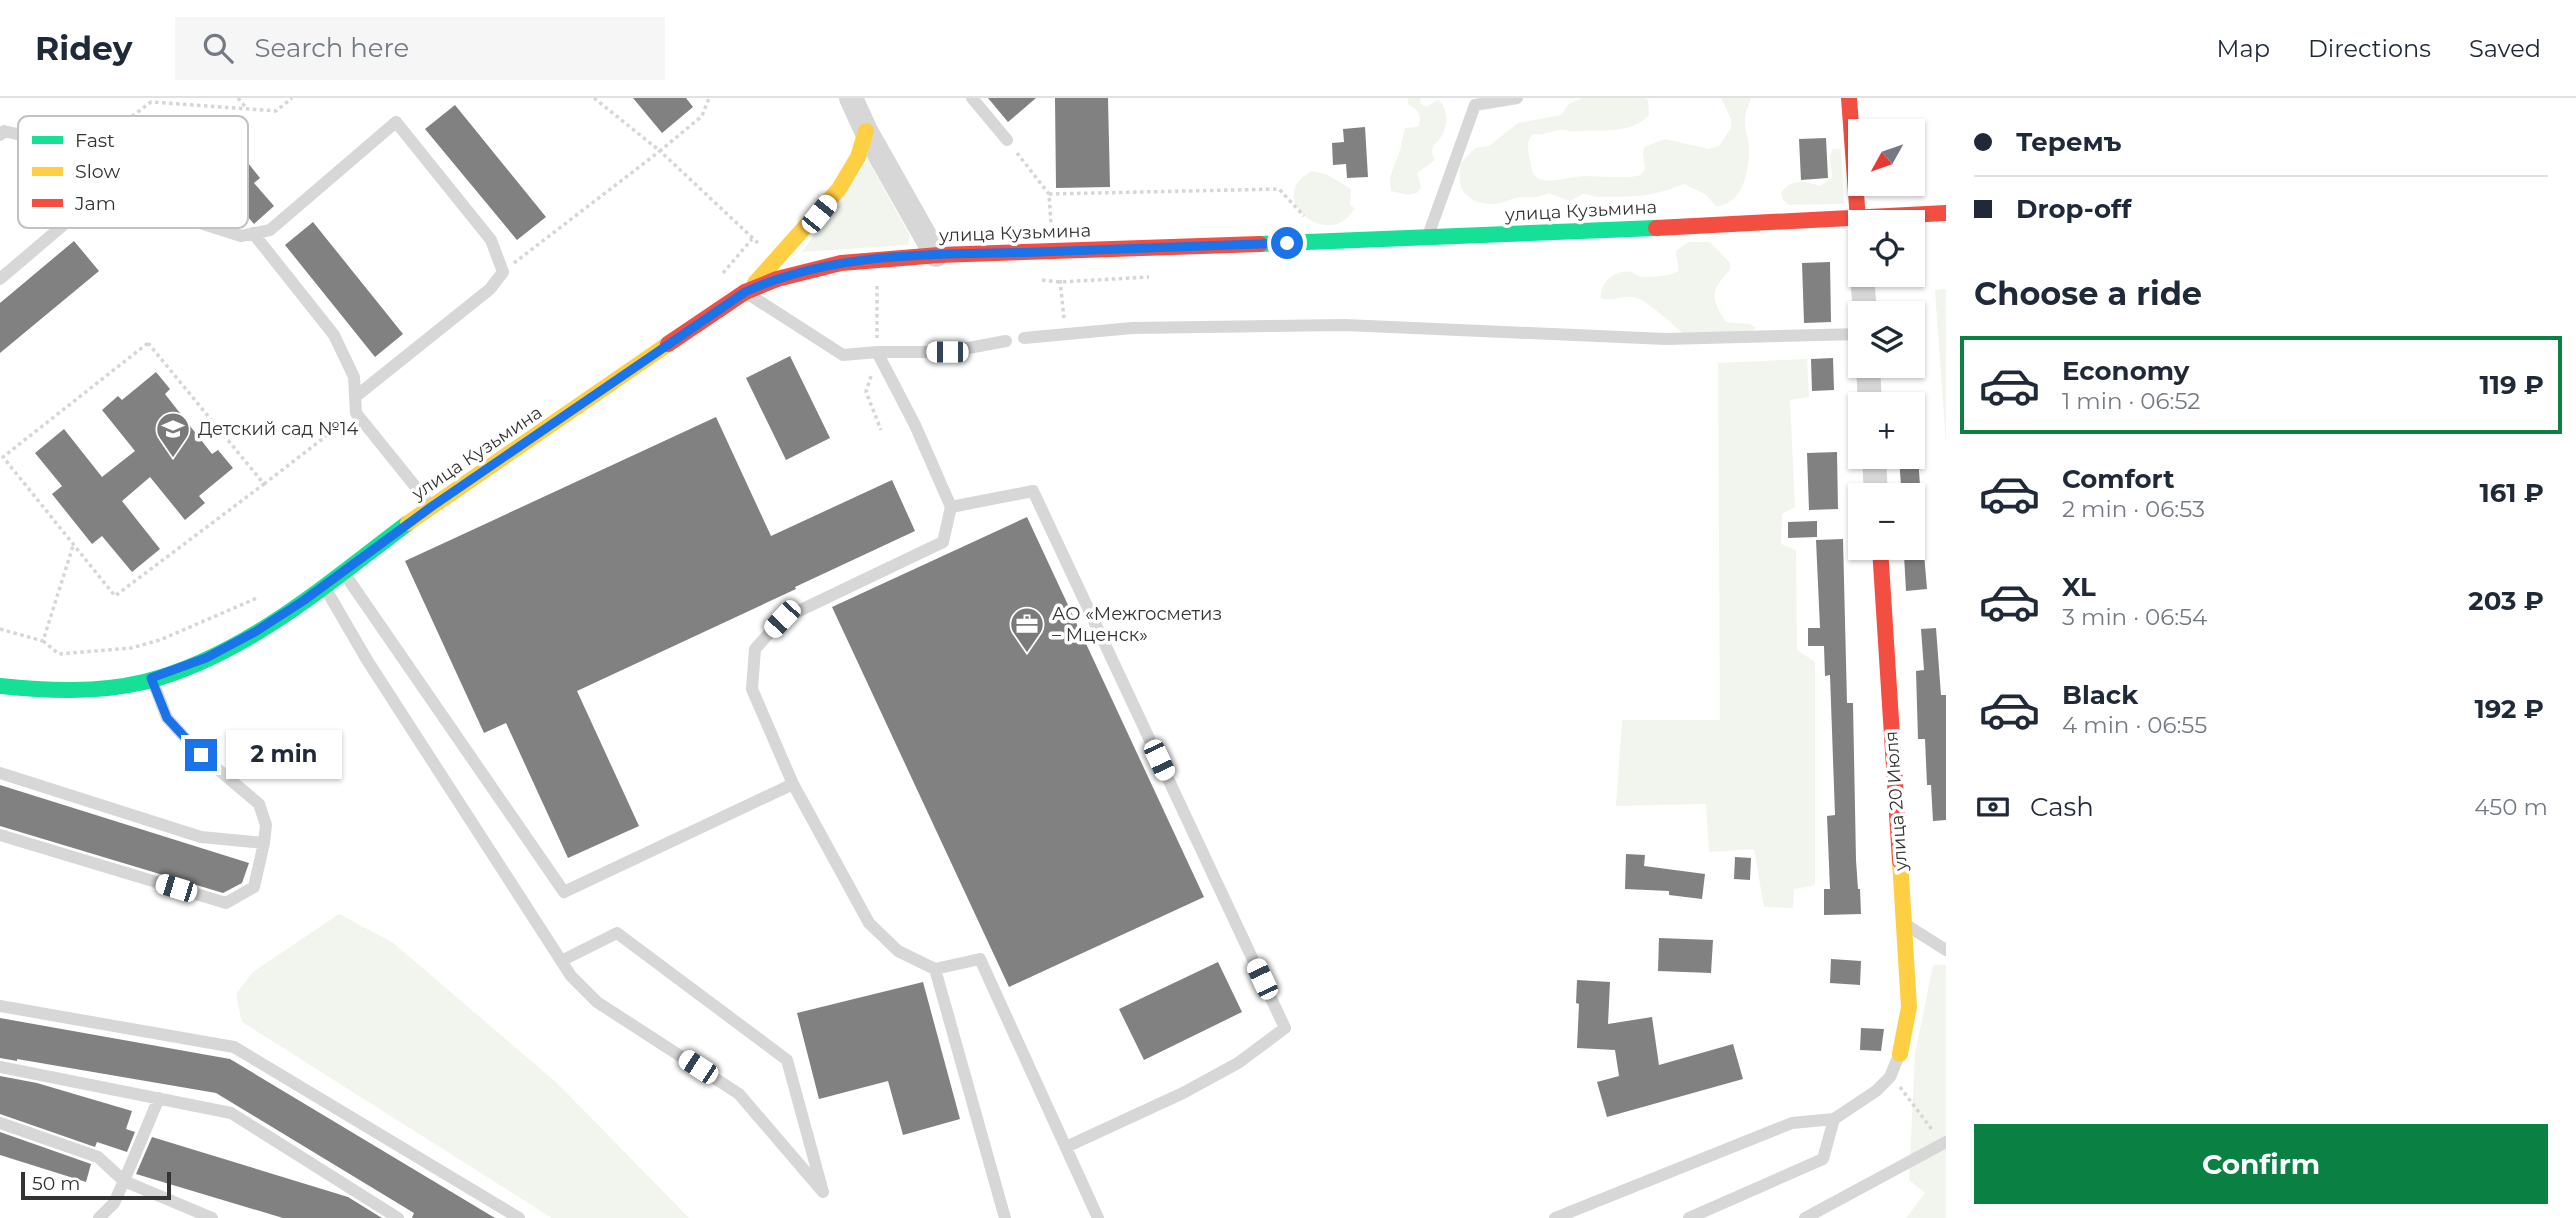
<!DOCTYPE html>
<meta charset="utf-8">
<style>
body{margin:0;font-family:Montserrat,sans-serif;background:#f6f6f7;color:#1f2937;height:100vh;display:flex;flex-direction:column;font-size:26px;white-space:nowrap}
*{box-sizing:border-box;margin:0}
p{font-size:23px;color:#747a83}
.icon{flex:none;width:38px;height:38px;fill:none;stroke:currentColor;stroke-width:2;stroke-linecap:round;stroke-linejoin:round}
.map{position:relative;flex:1;overflow:hidden}
.drawer{display:flex;flex-direction:column;background:#fff;width:630px}
.drawer>*{flex:none}
.top-card{display:grid;align-content:center;height:154px;padding:0 28px;background:#fff}
.needle{width:46px;rotate:230deg}
.buttons{position:absolute;left:1848px;top:21px;display:grid;gap:14px}
.buttons a{display:grid;place-items:center;width:77px;height:77px;border-radius:0px;background:#fff;box-shadow:0 2px 5px #0004;font-size:35px}
.scale{position:absolute;left:21px;bottom:18px;width:150px;box-sizing:border-box;padding-left:7px;border:4px solid #333;border-top:0;font-size:19px;line-height:24px;white-space:nowrap;color:#333;-webkit-text-stroke:5px #fff;paint-order:stroke}
.end{position:absolute;width:32px;height:32px;margin:-16px;border:9px solid #1a73e8;background:#fff;box-shadow:0 0 0 4px #fff}
.from{border-radius:50%}
.bubble{position:absolute;height:49px;border-radius:0px;background:#fff;box-shadow:0 2px 5px #0004;font-size:23px;font-weight:700;line-height:49px;text-align:center}
.car{position:absolute;width:21px;height:42px;margin:-21px -10px;border-radius:9px;box-shadow:0 0 5px 2px #0007;background:linear-gradient(#fff 24%,#345 0 40%,#fff 0 76%,#345 0 86%,#fff 0)}
.top-card b{display:flex;align-items:center;gap:24px;height:66px;font-size:26px}
.top-card b+b{border-top:2px solid #e0e1e3}
.top-card i{width:18px;height:18px;background:#1f2937}
ul{padding:0;list-style:none}
li{display:flex;align-items:center;gap:21px;height:98px;margin:0 14px 10px;padding:0 14px;border:4px solid transparent;border-radius:0px}
li div{flex:1}
li b{display:block;font-size:26px}
li em{font-style:normal;font-weight:700}
li.on{border-color:#0b8043}
li>.icon{width:63px;height:63px;stroke-width:1.5}
h2{padding:0 28px;font-size:32px;line-height:84px}
.pay{display:flex;align-items:center;gap:18px;height:77px;padding:0 28px;font-size:26px}
.pay p{margin-inline-start:auto}
.primary-button{display:flex;gap:14px;margin-top:auto;padding:14px 28px}
.primary-button a{flex:1;height:80px;border-radius:0px;background:#0b8043;color:#fff;font-size:28px;font-weight:700;line-height:80px;text-align:center}
header{display:flex;align-items:center;gap:42px;box-sizing:border-box;height:98px;padding:0 35px;background:#fff;border-bottom:2px solid #e0e1e3}
header strong{font-size:33px}
nav{display:flex;gap:38px;margin-inline-start:auto;font-size:24px}
.search{width:490px;height:63px;background:#f6f6f7;display:flex;align-items:center;gap:18px;box-sizing:border-box;padding:0 24px;border-radius:0px;color:#747a83;font-size:26px}
main{display:flex;flex:1;min-height:0}
.map>svg:first-child{display:block}
.green{fill:#f1f5ed}
.building{fill:#818181}
.lines{fill:none;stroke-linecap:round;stroke-linejoin:round}
.path{stroke:#d6d6d6;stroke-width:3.5;stroke-dasharray:3.5 3.5;stroke-linecap:butt}
.lane{stroke:#d7d7d7;stroke-width:12}
.street{stroke:#d7d7d7;stroke-width:24}
.fast{stroke:#16e098;stroke-width:16}
.slow{stroke:#ffcf43;stroke-width:16}
.jam{stroke:#f24e42;stroke-width:16}
.route{stroke:#1a73e8;stroke-width:9}
.labels{text-anchor:middle;stroke-width:7;stroke-linejoin:round;paint-order:stroke}
.street-label{font-size:18px;fill:#333;stroke:#fff}
.poi-label{font-size:18px;fill:#333;stroke:#fff;text-anchor:start}
.key{fill:#fff;stroke:#c2c2c2;stroke-width:2}
.key-label{font-size:19px;fill:#333}
</style>
<header>
<strong>Ridey</strong>
<div class="search"><svg class="icon" aria-label="search" viewBox="0 0 24 24"><circle cx="10" cy="10" r="6"/><path d="M15 15l6 6"/></svg>Search here</div>
<nav><a>Map</a><a>Directions</a><a>Saved</a></nav>
</header>
<main>
<div class="map">
<svg width="1946" height="1120" viewBox="0 0 1946 1120">
<rect width="100%" height="100%" fill="#fff"/>
<!-- green -->
<path class="green" d="M 1408,0 L 1421,0 L 1420,5 L 1426,9 L 1438,1 C 1452,15 1447,37 1433,48 L 1432,55 L 1435,62 L 1417,75 L 1421,89 L 1417,95 L 1409,97 L 1391,93 L 1390,79 L 1400,52 L 1405,30 L 1418,29 C 1423,17 1418,12 1408,6 Z
M 1582,0 L 1645,0 L 1648,2 L 1649,17 C 1632,36 1600,32 1576,33 C 1570,34 1565,31 1559,32 C 1547,34 1547,37 1533,36 C 1525,45 1528,51 1530,61 C 1532,71 1531,79 1543,82 C 1552,84 1561,81 1570,80 C 1594,75 1618,83 1641,77 L 1645,71 L 1643,56 L 1644,49 L 1665,41 L 1709,51 L 1719,48 L 1731,30 L 1731,21 L 1721,0 L 1751,0 C 1749,7 1745,14 1745,21 C 1744,29 1747,35 1748,42 C 1752,64 1744,109 1716,108 L 1705,96 L 1684,86 C 1652,99 1633,99 1599,99 C 1593,99 1589,96 1583,96 L 1570,103 L 1549,95 C 1533,102 1530,98 1516,100 C 1511,101 1505,104 1500,105 C 1486,108 1467,104 1461,89 C 1459,82 1460,73 1460,66 L 1475,50 L 1489,48 L 1518,25 L 1561,17 L 1569,6 Z
M 1833,51 L 1841,51 L 1844,106 L 1789,107 L 1783,102 L 1781,95 C 1790,80 1806,83 1820,88 L 1832,79 L 1830,58 Z
M 868,62 L 910,138 L 908,147 L 802,154 Z
M 1312,73 L 1326,76 L 1351,91 L 1350,106 L 1355,111 C 1351,115 1348,120 1343,123 C 1313,141 1268,96 1312,73 Z
M 1688,144 L 1710,144 L 1730,165 L 1730,172 C 1709,193 1711,201 1726,224 L 1749,226 L 1756,230 L 1749,235 L 1684,236 C 1673,227 1647,202 1634,199 C 1622,197 1613,204 1601,200 C 1599,185 1616,171 1630,174 C 1634,175 1637,178 1641,179 C 1648,180 1672,178 1678,173 C 1679,166 1676,161 1676,153 Z
M 1946,191 L 1946,346 L 1935,192 Z
M 1807,261 L 1809,299 L 1790,302 L 1795,409 L 1782,416 L 1781,446 L 1796,452 L 1797,552 L 1815,564 L 1815,787 L 1794,791 L 1793,810 L 1764,809 L 1754,751 L 1709,754 L 1706,706 L 1616,708 L 1622,622 L 1720,622 L 1718,265 Z
M 339,816 L 392,844 L 557,985 L 689,1120 L 552,1120 L 242,924 L 236,896 L 253,874 Z
M 1933,867 L 1946,867 L 1946,1120 L 1906,1120 L 1925,1095 L 1909,1082 L 1915,956 Z"/>
<!-- building -->
<path class="building" d="M 633,0 L 686,0 L 693,9 L 662,35 Z
M 988,0 L 1036,0 L 1008,24 Z
M 1055,0 L 1108,0 L 1110,89 L 1056,90 Z
M 455,7 L 546,119 L 517,142 L 425,31 Z
M 1365,29 L 1368,79 L 1347,80 L 1346,66 L 1333,67 L 1332,45 L 1344,44 L 1343,31 Z
M 1826,40 L 1828,80 L 1801,82 L 1799,41 Z
M 236,50 L 260,80 L 254,85 L 274,108 L 254,126 L 208,73 Z
M 313,124 L 403,236 L 375,259 L 285,147 Z
M 74,143 L 99,173 L 0,255 L 0,205 Z
M 1830,164 L 1831,224 L 1804,225 L 1802,165 Z
M 790,258 L 830,340 L 786,362 L 746,280 Z
M 1833,260 L 1834,292 L 1812,293 L 1811,261 Z
M 156,274 L 170,291 L 165,296 L 212,356 L 218,352 L 233,370 L 199,398 L 205,405 L 185,422 L 150,379 L 122,403 L 160,451 L 132,474 L 102,438 L 92,446 L 52,396 L 62,388 L 35,355 L 64,331 L 102,379 L 135,353 L 102,312 L 118,298 L 122,302 Z
M 716,319 L 771,438 L 892,382 L 915,433 L 795,489 L 796,491 L 577,593 L 639,728 L 568,760 L 506,625 L 484,635 L 405,463 Z
M 1837,354 L 1838,411 L 1809,412 L 1807,355 Z
M 1899,359 L 1918,359 L 1920,387 L 1901,388 Z
M 1027,419 L 1204,799 L 1009,889 L 832,509 Z
M 1817,423 L 1817,439 L 1788,440 L 1788,424 Z
M 1843,441 L 1847,605 L 1853,605 L 1856,762 L 1858,791 L 1860,791 L 1861,816 L 1824,817 L 1824,791 L 1830,791 L 1827,718 L 1835,717 L 1830,577 L 1825,578 L 1824,548 L 1808,548 L 1808,530 L 1820,530 L 1816,442 Z
M 1924,455 L 1927,491 L 1906,493 L 1904,457 Z
M 1936,530 L 1941,597 L 1946,597 L 1946,722 L 1933,723 L 1931,687 L 1927,687 L 1925,641 L 1918,641 L 1916,573 L 1924,572 L 1921,531 Z
M 0,687 L 249,765 L 242,785 L 223,795 L 0,728 Z
M 1626,756 L 1645,757 L 1644,768 L 1705,776 L 1702,801 L 1669,797 L 1669,793 L 1625,791 Z
M 1735,759 L 1751,760 L 1750,782 L 1734,781 Z
M 1659,840 L 1713,842 L 1711,875 L 1658,873 Z
M 1831,861 L 1861,863 L 1860,887 L 1830,885 Z
M 1218,864 L 1242,914 L 1144,962 L 1119,911 Z
M 1577,882 L 1610,884 L 1608,926 L 1652,919 L 1659,967 L 1733,946 L 1743,981 L 1607,1019 L 1597,984 L 1619,978 L 1615,952 L 1577,950 L 1579,906 L 1576,905 Z
M 923,884 L 960,1021 L 903,1037 L 888,983 L 819,1001 L 797,915 Z
M 0,920 L 230,961 L 495,1120 L 412,1120 L 414,1115 L 216,995 L 17,961 L 17,963 L 0,960 Z
M 1861,930 L 1884,931 L 1881,953 L 1860,952 Z
M 0,978 L 37,985 L 132,1013 L 126,1031 L 135,1034 L 127,1054 L 97,1044 L 95,1049 L 0,1016 Z
M 0,1034 L 91,1066 L 86,1084 L 0,1057 Z
M 152,1039 L 348,1099 L 382,1120 L 283,1120 L 136,1076 Z"/>
<g class="lines">
<!-- path -->
<path class="path" d="M 238,0 L 247,11
M 594,0 L 660,53 L 702,18 L 709,0
M 1017,55 L 1049,96 L 1051,126
M 83,58 L 107,37 L 151,4 L 276,13 L 292,0
M 1049,96 L 1279,91 L 1304,118
M 514,165 L 660,53 L 758,145
M 723,175 L 752,141
M 1042,182 L 1060,184 L 1149,179
M 1060,182 L 1064,220
M 877,188 L 877,240
M 148,245 L 264,386 L 115,498 L 3,359 Z
M 871,278 L 866,294 L 881,332
M 264,386 L 343,325
M 0,531 L 43,543 L 73,448
M 43,543 L 59,556 L 131,550 L 160,542 L 257,500
M 1900,989 L 1933,1033"/>
<!-- lane -->
<path class="lane" d="M 972,0 L 1007,42
M 0,37 L 4,33 L 38,41 L 102,94 L 241,138 L 270,132 L 396,24 L 491,142 L 503,174 L 490,191 L 355,299
M 253,135 L 334,237 L 354,279 L 356,315 L 431,408
M 1429,135 L 1475,7 L 1517,0
M 0,181 L 102,94
M 748,196 L 843,257 L 877,254 L 947,254 L 1006,243
M 1024,240 L 1132,230 L 1345,227 L 1666,241 L 1860,236
M 877,254 L 915,327 L 951,409 L 943,444 L 782,521 L 755,551 L 752,591 L 793,686 L 869,825 L 898,853 L 935,871 L 980,861 L 1098,1120
M 951,409 L 1033,393 L 1285,930 L 1238,965 L 1183,995 L 1066,1049
M 344,475 L 564,794 L 793,686
M 324,488 L 367,562 L 571,878 L 597,904 L 739,996 L 823,1094 L 787,962 L 617,835 L 561,863
M 153,584 L 167,620 L 201,657 L 259,706 L 266,727 L 264,745
M 0,675 L 201,739 L 264,745 L 254,789 L 226,805 L 0,737
M 1908,828 L 1946,852
M 935,871 L 1005,1120
M 0,908 L 234,949 L 519,1120
M 0,969 L 231,1015 L 398,1120
M 159,1000 L 124,1083 L 212,1120
M 0,1025 L 98,1059 L 124,1083 L 114,1105 L 99,1120
M 1555,1120 L 1792,1025 L 1834,1021 L 1876,993 L 1890,979 L 1899,957
M 1689,1120 L 1823,1061 L 1834,1021
M 1805,1120 L 1946,1044"/>
<!-- street -->
<path class="street" d="M 851,0 L 866,33 L 936,157
M 1862,177 L 1865,215
M 1868,268 L 1870,306
M 1874,359 L 1876,397"/>
<!-- fast -->
<path class="fast" d="M 1260,146 L 1656,130
M 0,588 C 48,593 97,595 144,584 C 244,559 328,485 408,425"/>
<!-- slow -->
<path class="slow" d="M 755,185 L 839,91 L 858,59 L 866,33
M 408,425 L 668,246
M 1900,763 L 1909,909 L 1900,956"/>
<!-- jam -->
<path class="jam" d="M 1849,0 L 1860,149
M 1656,130 L 1946,115
M 668,246 L 745,194 L 777,181 L 841,165 L 939,157 L 1260,146
M 1880,450 L 1900,763"/>
</g>
<g class="lines">
<!-- route -->
<path class="route" d="M 201,657 L 167,620 L 151,580 L 206,560 L 255,534 L 303,503 L 431,409 L 745,194 C 837,152 938,157 1037,154 C 1121,151 1204,148 1287,145"/>
</g>
<!-- icons -->
<defs>
<g id="school-pin" transform="scale(1.75)"><path d="M0 17L-7.5 6A9.5 9.5 0 1 1 7.5 6Z" fill="#7a7a7a" stroke="#fff"/><path d="M0-5L7-2L0 1L-7-2ZM-4 1L0 2.5L4 1V4Q0 6-4 4Z" fill="#fff"/></g>
<g id="office-pin" transform="scale(1.75)"><path d="M0 17L-7.5 6A9.5 9.5 0 1 1 7.5 6Z" fill="#7a7a7a" stroke="#fff"/><path d="M-6-3h4V-5.5h4V-3h4V5H-6ZM-1-4.5V-3h2v-1.5ZM-6 0V1H6V0Z" fill="#fff"/></g>
</defs>
<g fill-rule="evenodd">
<use href="#school-pin" x="173" y="331"/>
<use href="#office-pin" x="1027" y="526"/>
</g>
<g class="labels">
<!-- street labels -->
<g class="street-label">
<text transform="translate(1581 113) rotate(-3)" y="6">улица Кузьмина</text>
<text transform="translate(1015 135) rotate(-2)" y="6">улица Кузьмина</text>
<text transform="translate(477 355) rotate(-34)" y="6">улица Кузьмина</text>
<text transform="translate(1896 703) rotate(-94)" y="6">улица 20 Июля</text>
</g>
<!-- poi labels -->
<g class="poi-label">
<text x="198" y="337">Детский сад №14</text>
<text x="1052" y="522">АО «Межгосметиз<tspan x="1052" dy="21">– Мценск»</tspan></text>
</g>
</g>
<!-- legend -->
<rect x="18" y="18" width="230" height="112" rx="10" class="key"/>
<rect x="32" y="38" width="31" height="8" fill="#16e098"/>
<rect x="32" y="69" width="31" height="9" fill="#ffcf43"/>
<rect x="32" y="101" width="31" height="8" fill="#f24e42"/>
<g class="key-label">
<text x="75" y="49">Fast</text>
<text x="75" y="80">Slow</text>
<text x="75" y="112">Jam</text>
</g>
</svg>
<div class="buttons">
<a><svg class="needle" viewBox="-14 -14 28 28"><path d="M0-13l5 13h-10z" fill="#e53935"/><path d="M0 13l5-13h-10z" fill="#747a83"/></svg></a>
<a><svg class="icon" aria-label="locate" viewBox="0 0 24 24"><circle cx="12" cy="12" r="6"/><path d="M12 2v4M12 18v4M2 12h4M18 12h4"/></svg></a>
<a><svg class="icon" aria-label="layers" viewBox="0 0 24 24"><path d="M12 4l9 5-9 5-9-5zM3 14l9 5 9-5"/></svg></a>
<a>+</a>
<a>−</a>
</div>
<div class="scale">50 m</div>
<i class="end from" style="left:1287px;top:145px"></i>
<i class="end" style="left:201px;top:657px"></i>
<div class="bubble" style="left:226px;top:632px;width:116px">2 min</div>
<i class="car" style="left:819px;top:116px;rotate:39deg"></i>
<i class="car" style="left:947px;top:254px;rotate:270deg"></i>
<i class="car" style="left:782px;top:521px;rotate:223deg"></i>
<i class="car" style="left:1159px;top:662px;rotate:155deg"></i>
<i class="car" style="left:176px;top:790px;rotate:287deg"></i>
<i class="car" style="left:1262px;top:881px;rotate:335deg"></i>
<i class="car" style="left:698px;top:969px;rotate:303deg"></i>
</div>
<section class="drawer">
<div class="top-card">
<b><i class="from"></i>Теремъ</b>
<b><i></i>Drop-off</b>
</div>
<h2>Choose a ride</h2>
<ul>
<li class="on"><svg class="icon" aria-label="car" viewBox="0 0 24 24"><path d="M5 17H2v-5l4-1 3-4h7l3 4 3 1v5h-3M9 17h6M6 11h13"/><circle cx="7" cy="17" r="2"/><circle cx="17" cy="17" r="2"/></svg><div><b>Economy</b><p>1 min · 06:52</p></div><em>119 ₽</em></li>
<li><svg class="icon" aria-label="car" viewBox="0 0 24 24"><path d="M5 17H2v-5l4-1 3-4h7l3 4 3 1v5h-3M9 17h6M6 11h13"/><circle cx="7" cy="17" r="2"/><circle cx="17" cy="17" r="2"/></svg><div><b>Comfort</b><p>2 min · 06:53</p></div><em>161 ₽</em></li>
<li><svg class="icon" aria-label="car" viewBox="0 0 24 24"><path d="M5 17H2v-5l4-1 3-4h7l3 4 3 1v5h-3M9 17h6M6 11h13"/><circle cx="7" cy="17" r="2"/><circle cx="17" cy="17" r="2"/></svg><div><b>XL</b><p>3 min · 06:54</p></div><em>203 ₽</em></li>
<li><svg class="icon" aria-label="car" viewBox="0 0 24 24"><path d="M5 17H2v-5l4-1 3-4h7l3 4 3 1v5h-3M9 17h6M6 11h13"/><circle cx="7" cy="17" r="2"/><circle cx="17" cy="17" r="2"/></svg><div><b>Black</b><p>4 min · 06:55</p></div><em>192 ₽</em></li>
</ul>
<div class="pay"><svg class="icon" aria-label="cash" viewBox="0 0 24 24"><path d="M3 7h18v10H3z"/><circle cx="12" cy="12" r="2"/></svg>Cash<p>450 m</p></div>
<div class="primary-button"><a>Confirm</a></div>
</section>
</main>
